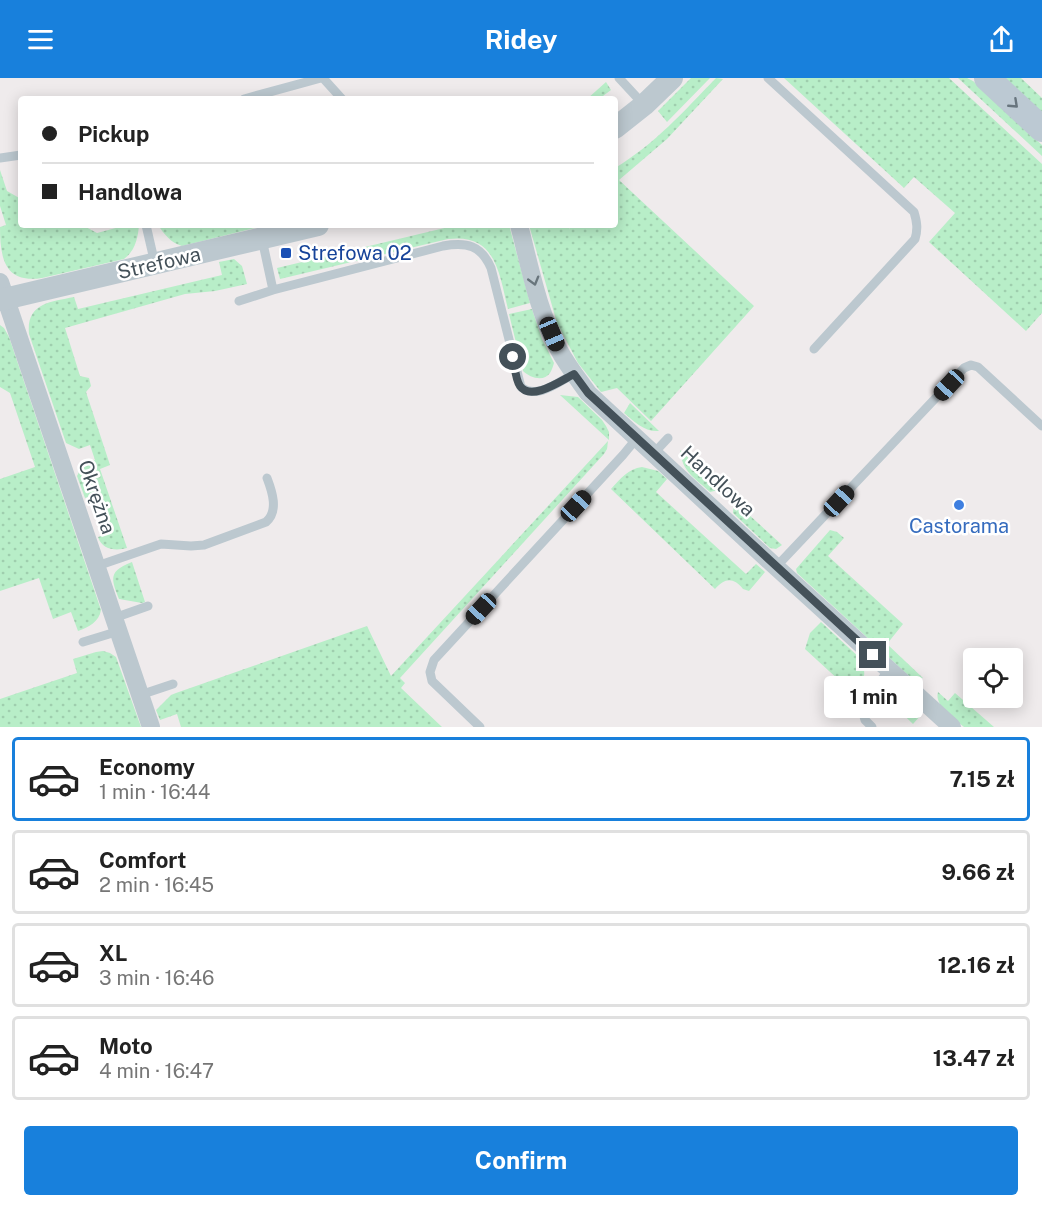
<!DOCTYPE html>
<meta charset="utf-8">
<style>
body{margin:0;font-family:"Public Sans",sans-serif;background:#f2f2f2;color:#222;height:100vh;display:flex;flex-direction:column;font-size:22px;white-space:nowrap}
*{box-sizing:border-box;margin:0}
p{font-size:20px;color:#767676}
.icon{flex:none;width:33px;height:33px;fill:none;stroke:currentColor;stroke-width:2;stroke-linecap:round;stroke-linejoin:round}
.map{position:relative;height:649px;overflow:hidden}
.side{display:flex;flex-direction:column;background:#fff;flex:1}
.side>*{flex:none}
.top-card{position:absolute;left:18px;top:18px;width:600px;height:132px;border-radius:6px;box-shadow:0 3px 15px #0003;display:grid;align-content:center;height:132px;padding:0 24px;background:#fff}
.fabs{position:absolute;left:963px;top:570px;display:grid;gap:12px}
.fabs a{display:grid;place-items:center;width:60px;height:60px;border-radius:6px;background:#fff;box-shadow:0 3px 15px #0003;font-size:30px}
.end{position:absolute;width:27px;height:27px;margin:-14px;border:8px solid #445159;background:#fff;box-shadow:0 0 0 3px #fff}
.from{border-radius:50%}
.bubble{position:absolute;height:42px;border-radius:6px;background:#fff;box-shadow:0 3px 15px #0003;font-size:20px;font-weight:700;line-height:42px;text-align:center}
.car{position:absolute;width:18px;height:36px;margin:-18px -9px;border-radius:8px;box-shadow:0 0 4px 2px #0007;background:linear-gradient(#222 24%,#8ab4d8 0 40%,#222 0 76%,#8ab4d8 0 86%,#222 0)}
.top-card b{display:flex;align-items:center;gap:21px;height:57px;font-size:22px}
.top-card b+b{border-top:2px solid #e0e0e0}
.top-card i{width:15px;height:15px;background:#222}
ul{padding:10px 0 0;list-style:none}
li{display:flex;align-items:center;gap:18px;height:84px;margin:0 12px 9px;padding:0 12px;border:3px solid #e0e0e0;border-radius:6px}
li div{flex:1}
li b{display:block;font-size:22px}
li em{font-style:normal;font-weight:700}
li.active{border-color:#1880dc}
li>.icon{width:54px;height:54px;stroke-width:1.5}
.action{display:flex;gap:12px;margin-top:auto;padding:12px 24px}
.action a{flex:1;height:69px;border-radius:6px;background:#1880dc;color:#fff;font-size:24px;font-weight:700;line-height:69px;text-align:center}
header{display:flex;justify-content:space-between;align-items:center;height:78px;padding:0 24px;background:#1880dc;color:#fff;font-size:27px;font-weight:700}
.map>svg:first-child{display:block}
.grass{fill:url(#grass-dots)}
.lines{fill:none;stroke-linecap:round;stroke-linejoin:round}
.service{stroke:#bcc8cf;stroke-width:9}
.minor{stroke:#bcc8cf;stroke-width:18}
.tertiary{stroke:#bcc8cf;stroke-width:22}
.secondary{stroke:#bcc9d3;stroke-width:26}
.oneway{stroke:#68757e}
.oneway2{stroke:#68757c}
.route{stroke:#445159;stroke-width:8}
.transit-dot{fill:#1a4fb4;stroke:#fff;stroke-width:2}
.shop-dot{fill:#3f7fe0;stroke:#fff;stroke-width:2}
.labels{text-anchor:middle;stroke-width:5;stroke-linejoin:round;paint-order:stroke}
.transit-label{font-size:20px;fill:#164399;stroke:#fff;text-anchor:start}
.street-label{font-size:20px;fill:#445159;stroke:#fff}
.shop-label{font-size:20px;fill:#366cbe;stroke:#fff}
</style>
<header><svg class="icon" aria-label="menu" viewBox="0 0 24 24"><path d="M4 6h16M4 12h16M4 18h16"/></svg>Ridey<svg class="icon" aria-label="share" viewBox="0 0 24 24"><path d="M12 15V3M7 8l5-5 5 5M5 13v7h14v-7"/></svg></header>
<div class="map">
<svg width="1042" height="649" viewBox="0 0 1042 649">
<defs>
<pattern id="grass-dots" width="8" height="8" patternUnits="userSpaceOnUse" patternTransform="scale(1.5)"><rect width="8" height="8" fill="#b8eec8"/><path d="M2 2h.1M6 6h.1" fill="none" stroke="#9fceae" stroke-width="1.8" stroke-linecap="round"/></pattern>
</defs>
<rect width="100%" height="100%" fill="#efebec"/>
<!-- grass -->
<path class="grass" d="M 691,0 L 710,0 L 667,44 L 658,33 Z
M 716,0 L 723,1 L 667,61 L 619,102 L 754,228 L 651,343 L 617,310 L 601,314 L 578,285 L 557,245 L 529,147 L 571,147 L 569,152 L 572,147 L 615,147 L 615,90 C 655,66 684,33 716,0 Z
M 784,0 L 949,0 L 1042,86 L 1042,235 L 1026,253 L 929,164 L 955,135 L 914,99 L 904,110 Z
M 958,0 L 967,0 L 973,3 L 1042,67 L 1042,78 Z
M 1003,0 L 1021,0 L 1042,20 L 1042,36 Z
M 606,4 L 611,12 L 599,21 L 587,21 Z
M 0,92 L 7,113 L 21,121 L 21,147 L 82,147 L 97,155 L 127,147 L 139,147 C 138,160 135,173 124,181 L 42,200 C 4,206 0,179 0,149 L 6,147 L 0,128 Z
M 158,147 L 267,147 L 182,168 C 171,165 164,156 158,147 Z
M 457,147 L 509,147 L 530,225 L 508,231 C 499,195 496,155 448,161 L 280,201 L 277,190 Z
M 234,181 L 242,188 L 247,206 L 215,213 L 185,216 L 65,250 L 80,298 L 89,300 L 91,308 L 86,314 L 110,387 L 100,391 L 127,470 C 116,473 102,472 98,459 L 111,455 L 98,416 L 85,420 L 77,398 L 83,386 L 95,382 L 90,367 L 79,371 L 66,365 L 29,256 C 26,225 50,224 74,219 L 78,231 L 222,197 L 219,184 Z
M 532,231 L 542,261 L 554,285 C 553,288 552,292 550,295 C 544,304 530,300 523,293 L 509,236 Z
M 0,247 L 4,250 L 9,259 L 101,532 C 99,544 89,549 78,553 L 71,534 L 53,541 L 39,500 L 0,513 L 0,401 L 35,389 L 10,315 L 0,309 Z
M 560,317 L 578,319 L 602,342 L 606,348 L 609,354 L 609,362 Z
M 630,325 L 659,353 C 644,354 635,344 624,335 Z
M 608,363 L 607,371 L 604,376 L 400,600 L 405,605 L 401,610 L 442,649 L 181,649 L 177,636 L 160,642 L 156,632 L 171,617 L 176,615 L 367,548 L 391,598 Z
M 680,372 L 722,411 L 710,414 C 695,400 682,394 680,372 Z
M 642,389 L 658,393 L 667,401 L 656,414 L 746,496 L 756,486 L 765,494 L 749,513 L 743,511 C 733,499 725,500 715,511 L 611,411 C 621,400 628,391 642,389 Z
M 734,423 L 782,467 L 776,471 L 770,470 L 733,435 Z
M 830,452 L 837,454 L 844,460 L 828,478 L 903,546 L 887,566 L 923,600 L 916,601 L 909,598 L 797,495 L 796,491 Z
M 132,484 L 145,524 L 142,525 L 119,521 C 111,501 108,493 132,484 Z
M 821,544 L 862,582 C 863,586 865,594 864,598 C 861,606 847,606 841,604 L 805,571 L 810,555 Z
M 103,573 L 110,575 L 116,579 L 141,649 L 0,649 L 0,621 L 77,595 L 73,581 L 96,574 Z
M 938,614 L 948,623 L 955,615 L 994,649 L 964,649 C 954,640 934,628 938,614 Z
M 888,622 L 906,623 L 921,637 L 913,646 Z"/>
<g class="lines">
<!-- service -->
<path class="service" d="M 323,0 L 342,21
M 619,0 L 644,27
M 768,0 L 914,134 C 917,144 918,151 915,161 L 814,271
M 244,21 L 321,0
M 0,80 L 21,77
M 146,147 L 155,186
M 262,161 L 273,212 L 443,168 C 467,164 481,167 491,190 L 521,309 C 537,322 558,304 574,296
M 239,223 L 273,212
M 654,375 L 668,360
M 97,488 L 161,466 L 191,468 L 204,467 L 266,444 C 279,433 272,413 267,400
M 776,489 L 964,290 L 971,287 L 978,289 L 1042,348
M 114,540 L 148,528
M 83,564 L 119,553
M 140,617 L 173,606
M 480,649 L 432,603 L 430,594 L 434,582 L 623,377 L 637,360
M 872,649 L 865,642 L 862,631 L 866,621 L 889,592"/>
<!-- minor -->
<path class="minor" d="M 519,147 C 530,189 538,234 559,272 C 567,287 578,301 588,315 L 776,489 L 952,649
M 0,204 L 151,649"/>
<!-- tertiary -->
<path class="tertiary" d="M 615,50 L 644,27 L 672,0
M 0,222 L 318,147"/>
<!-- secondary -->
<path class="secondary" d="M 987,0 L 1042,51"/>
</g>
<!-- one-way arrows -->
<defs><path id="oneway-chevron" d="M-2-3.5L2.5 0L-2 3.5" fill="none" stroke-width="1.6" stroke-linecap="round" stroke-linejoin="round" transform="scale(1.5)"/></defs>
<use class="oneway" href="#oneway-chevron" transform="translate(1014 26) rotate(43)"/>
<use class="oneway2" href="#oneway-chevron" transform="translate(534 203) rotate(74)"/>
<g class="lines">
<!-- route -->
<path class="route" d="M 513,279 C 515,288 515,301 520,308 C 531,324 562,302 574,296 L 588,315 L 873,577"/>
</g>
<!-- markers -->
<rect class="transit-dot" x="280" y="169" width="12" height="12" rx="3"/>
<circle class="shop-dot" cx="959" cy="427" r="6"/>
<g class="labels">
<!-- transit labels -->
<g class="transit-label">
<text x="298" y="182">Strefowa 02</text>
</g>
<!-- street labels -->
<g class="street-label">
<text transform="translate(159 185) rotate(-13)" y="7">Strefowa</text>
<text transform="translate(718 403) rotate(43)" y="7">Handlowa</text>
<text transform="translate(97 419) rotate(71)" y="7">Okrężna</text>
</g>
<!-- shop labels -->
<g class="shop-label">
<text x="959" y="455">Castorama</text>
</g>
</g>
</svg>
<div class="fabs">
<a><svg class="icon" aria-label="locate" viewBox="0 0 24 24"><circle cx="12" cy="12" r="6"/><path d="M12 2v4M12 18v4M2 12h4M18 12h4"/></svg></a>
</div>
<i class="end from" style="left:513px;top:279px"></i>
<i class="end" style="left:873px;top:577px"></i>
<div class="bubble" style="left:824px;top:598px;width:99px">1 min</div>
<i class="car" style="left:552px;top:256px;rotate:157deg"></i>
<i class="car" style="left:949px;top:307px;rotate:223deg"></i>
<i class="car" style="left:839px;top:423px;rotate:43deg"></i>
<i class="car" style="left:576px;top:428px;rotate:43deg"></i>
<i class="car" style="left:481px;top:531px;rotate:223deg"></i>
<div class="top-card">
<b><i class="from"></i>Pickup</b>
<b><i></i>Handlowa</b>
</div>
</div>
<section class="side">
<ul>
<li class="active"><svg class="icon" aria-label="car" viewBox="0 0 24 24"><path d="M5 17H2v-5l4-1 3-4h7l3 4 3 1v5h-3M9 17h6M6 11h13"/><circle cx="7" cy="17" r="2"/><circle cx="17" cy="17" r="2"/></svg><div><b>Economy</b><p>1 min · 16:44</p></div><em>7.15 zł</em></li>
<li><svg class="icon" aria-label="car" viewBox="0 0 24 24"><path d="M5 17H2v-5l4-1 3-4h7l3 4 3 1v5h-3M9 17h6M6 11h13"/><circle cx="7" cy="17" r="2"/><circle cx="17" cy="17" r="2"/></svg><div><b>Comfort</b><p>2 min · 16:45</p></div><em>9.66 zł</em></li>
<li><svg class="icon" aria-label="car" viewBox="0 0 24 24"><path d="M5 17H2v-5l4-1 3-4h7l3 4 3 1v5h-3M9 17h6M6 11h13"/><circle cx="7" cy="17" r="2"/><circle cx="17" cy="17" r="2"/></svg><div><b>XL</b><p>3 min · 16:46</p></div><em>12.16 zł</em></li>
<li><svg class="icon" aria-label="car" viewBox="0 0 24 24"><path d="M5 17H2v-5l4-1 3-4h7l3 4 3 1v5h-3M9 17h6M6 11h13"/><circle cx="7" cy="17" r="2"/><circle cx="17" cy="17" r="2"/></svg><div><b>Moto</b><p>4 min · 16:47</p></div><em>13.47 zł</em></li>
</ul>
<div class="action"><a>Confirm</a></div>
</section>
